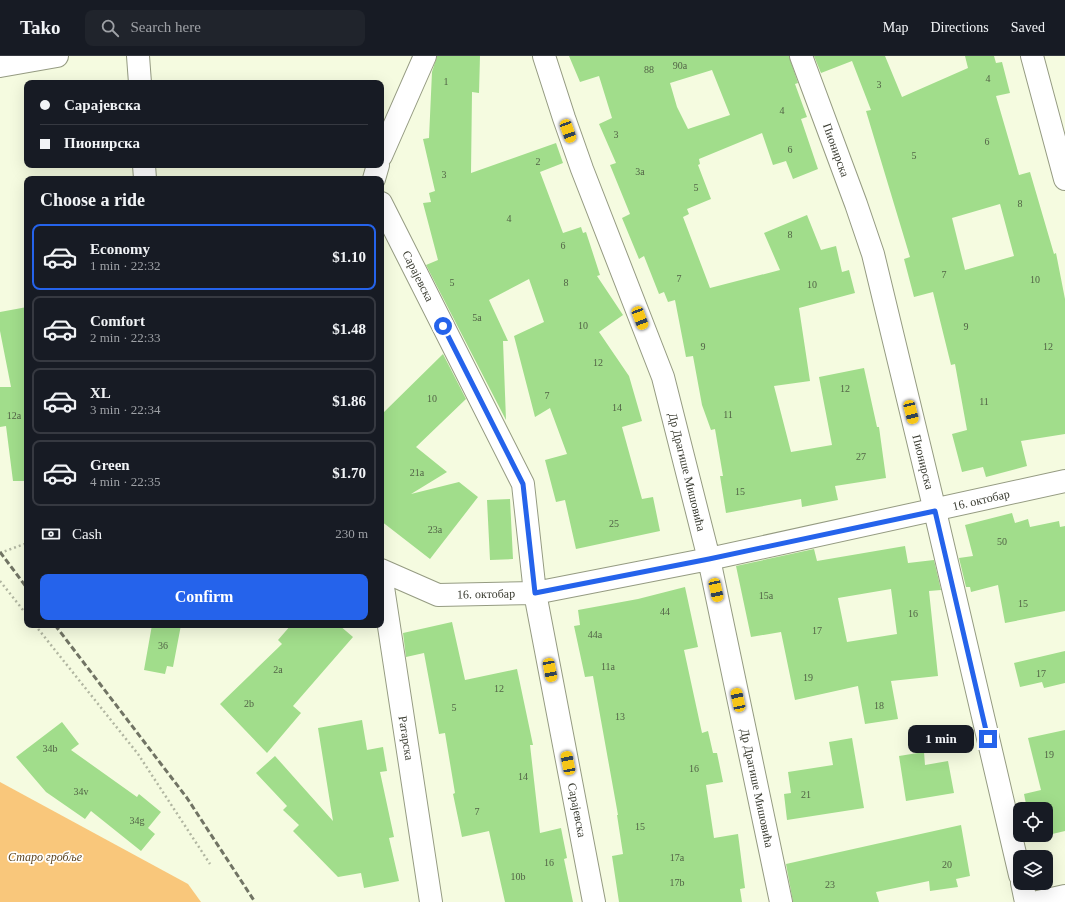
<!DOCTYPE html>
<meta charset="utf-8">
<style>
body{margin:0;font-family:"Times New Roman",serif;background:#20242c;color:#f1f3f6;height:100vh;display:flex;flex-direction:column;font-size:15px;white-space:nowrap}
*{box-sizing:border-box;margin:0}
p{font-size:13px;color:#9ea1a6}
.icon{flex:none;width:22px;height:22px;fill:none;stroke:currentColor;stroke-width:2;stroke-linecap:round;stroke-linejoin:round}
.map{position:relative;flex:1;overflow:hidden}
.panel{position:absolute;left:24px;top:120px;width:360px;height:452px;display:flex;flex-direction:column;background:#171b24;border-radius:8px;box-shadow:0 4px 16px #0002}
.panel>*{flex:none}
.top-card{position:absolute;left:24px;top:24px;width:360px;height:88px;border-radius:8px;box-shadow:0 4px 16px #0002;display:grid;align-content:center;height:88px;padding:0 16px;background:#171b24}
.buttons{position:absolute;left:1013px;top:746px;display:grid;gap:8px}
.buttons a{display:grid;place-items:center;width:40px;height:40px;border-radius:8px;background:#171b24;box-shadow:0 4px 16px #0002;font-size:20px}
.end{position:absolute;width:18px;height:18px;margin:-9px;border:5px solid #2563eb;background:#fff;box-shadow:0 0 0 2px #fff}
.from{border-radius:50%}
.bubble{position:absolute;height:28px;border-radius:8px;background:#171b24;box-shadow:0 4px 16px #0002;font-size:13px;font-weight:700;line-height:28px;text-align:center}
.car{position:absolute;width:12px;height:24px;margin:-12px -6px;border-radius:5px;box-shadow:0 0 3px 1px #0007;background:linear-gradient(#f5c518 24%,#345 0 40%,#f5c518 0 76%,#345 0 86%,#f5c518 0)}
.top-card b{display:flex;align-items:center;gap:14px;height:38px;font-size:15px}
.top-card b+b{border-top:1px solid #363941}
.top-card i{width:10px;height:10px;background:#f1f3f6}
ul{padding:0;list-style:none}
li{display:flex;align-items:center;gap:12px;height:66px;margin:0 8px 6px;padding:0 8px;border:2px solid #363941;border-radius:8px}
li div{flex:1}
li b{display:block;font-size:15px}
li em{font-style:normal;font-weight:700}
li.on{border-color:#2563eb}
li>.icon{width:36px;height:36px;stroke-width:1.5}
h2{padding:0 16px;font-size:18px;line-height:48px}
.pay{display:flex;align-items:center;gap:10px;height:44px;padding:0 16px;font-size:15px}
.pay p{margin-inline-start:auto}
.primary-button{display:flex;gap:8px;margin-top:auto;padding:8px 16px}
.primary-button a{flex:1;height:46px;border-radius:8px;background:#2563eb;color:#fff;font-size:16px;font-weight:700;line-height:46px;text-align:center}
header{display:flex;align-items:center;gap:24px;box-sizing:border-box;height:56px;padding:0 20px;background:#171b24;border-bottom:1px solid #363941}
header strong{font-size:19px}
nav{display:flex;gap:22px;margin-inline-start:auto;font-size:14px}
.search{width:280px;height:36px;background:#20242c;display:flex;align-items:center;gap:10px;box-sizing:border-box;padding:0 14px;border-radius:8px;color:#9ea1a6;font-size:15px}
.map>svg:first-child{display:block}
.green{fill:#f9c77b}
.building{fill:#a1dd8b;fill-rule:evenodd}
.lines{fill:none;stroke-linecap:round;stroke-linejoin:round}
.minor-casing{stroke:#959b82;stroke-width:24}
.path{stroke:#b1b6a1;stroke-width:2.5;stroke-dasharray:2 3;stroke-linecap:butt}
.minor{stroke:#fff;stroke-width:22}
.rail{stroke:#717464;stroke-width:3;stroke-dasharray:6 3;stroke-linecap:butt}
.route{stroke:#2563eb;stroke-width:5}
.labels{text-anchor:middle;stroke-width:3.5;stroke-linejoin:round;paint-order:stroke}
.number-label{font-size:10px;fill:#536447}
.street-label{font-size:12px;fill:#393b30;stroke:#fff}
.park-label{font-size:12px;font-style:italic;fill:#5e4621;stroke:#fff}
</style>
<header>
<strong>Tako</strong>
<div class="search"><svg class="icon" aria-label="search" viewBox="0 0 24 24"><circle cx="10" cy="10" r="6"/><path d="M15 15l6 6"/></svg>Search here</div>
<nav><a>Map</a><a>Directions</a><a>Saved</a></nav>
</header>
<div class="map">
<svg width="1065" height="846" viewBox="0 0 1065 846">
<rect width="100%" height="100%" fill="#f5fbe0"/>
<!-- green -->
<path class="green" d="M 0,726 L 188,828 L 201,846 L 0,846 Z"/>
<!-- building -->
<path class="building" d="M 437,0 L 480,0 L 479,37 L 472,36 L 471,117 L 556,87 L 563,107 L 540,116 L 563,177 L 581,171 L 583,177 L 586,176 L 600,219 L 597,220 L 623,259 L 599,276 L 629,320 L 642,365 L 622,371 L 642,443 L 653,441 L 660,475 L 576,493 L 565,444 L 556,446 L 545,404 L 567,398 L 550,352 L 535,361 L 514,280 L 544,266 L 529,223 L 489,244 L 508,285 L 503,285 L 506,364 L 426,209 L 438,204 L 423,147 L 431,146 L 429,137 L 435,135 L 423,83 L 429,82 L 432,16 Z
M 569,0 L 789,0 L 798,27 L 795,28 L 807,61 L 801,63 L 818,113 L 793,123 L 786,105 L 773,109 L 762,77 L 699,103 L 700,108 L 698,109 L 711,143 L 687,153 L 689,158 L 683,161 L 710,232 L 780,214 L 764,177 L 807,159 L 821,194 L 836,190 L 842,216 L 849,214 L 855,237 L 799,252 L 810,325 L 774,330 L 791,396 L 832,389 L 819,321 L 864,312 L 877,371 L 879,371 L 886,422 L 835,430 L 838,444 L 802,451 L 801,443 L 726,457 L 720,420 L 723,420 L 715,373 L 711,374 L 702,349 L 693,300 L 686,301 L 675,244 L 668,246 L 664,236 L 659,238 L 644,200 L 639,203 L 622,162 L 630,158 L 610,109 L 616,107 L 599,68 L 612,62 L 599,20 L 580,26 ZM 712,14 L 730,59 L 688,73 L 677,51 L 670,27 Z
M 814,0 L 885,0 L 902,41 L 968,12 L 965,0 L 994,0 L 996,7 L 1002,6 L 1010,37 L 996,40 L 1019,119 L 1030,116 L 1054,198 L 1056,197 L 1065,243 L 1065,378 L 1021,385 L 1027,410 L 986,421 L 983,411 L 962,416 L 952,378 L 967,374 L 955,308 L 951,309 L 933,236 L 914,241 L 904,203 L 910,201 L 866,55 L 871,54 L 852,5 L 821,17 ZM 1000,148 L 1014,200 L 965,214 L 952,162 Z
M 27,251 L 27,425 L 13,425 L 6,370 L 0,371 L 0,331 L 11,331 L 0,275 L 0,256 Z
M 443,298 L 466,343 L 416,391 L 447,416 L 411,438 L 459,426 L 478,441 L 430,503 L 381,465 L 381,359 Z
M 510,443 L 513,503 L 490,504 L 487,444 Z
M 1012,457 L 1015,467 L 1028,463 L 1030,471 L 1059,465 L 1060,471 L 1065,470 L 1065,555 L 1005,567 L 998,529 L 971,536 L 970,531 L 966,531 L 959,502 L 973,500 L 965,469 Z
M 905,490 L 908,507 L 934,504 L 941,534 L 929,535 L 938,620 L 891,625 L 898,663 L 865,668 L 858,630 L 795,644 L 781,576 L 751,581 L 736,510 L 814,493 L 817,505 ZM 891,533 L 897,578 L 847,586 L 838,542 Z
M 685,531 L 698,591 L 684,594 L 702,677 L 708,675 L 713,697 L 717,697 L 723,726 L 706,729 L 714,782 L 738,778 L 745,832 L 740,833 L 742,846 L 619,846 L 612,800 L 623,798 L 617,759 L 618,759 L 593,620 L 585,621 L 574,570 L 580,569 L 578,554 L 638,543 Z
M 452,566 L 465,624 L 517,613 L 533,689 L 530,689 L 540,777 L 561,772 L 567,802 L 564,803 L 573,846 L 505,846 L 489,775 L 462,781 L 453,738 L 455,737 L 445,677 L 439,678 L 424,597 L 406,601 L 403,577 Z
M 152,569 L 181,569 L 173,611 L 167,610 L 165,618 L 144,614 Z
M 291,569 L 339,569 L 353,581 L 293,650 L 301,657 L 267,697 L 220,648 L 282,588 L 278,584 Z
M 1065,595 L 1065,627 L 1044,632 L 1042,626 L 1020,631 L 1014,607 Z
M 362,664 L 367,694 L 383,691 L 387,715 L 380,716 L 394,781 L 389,782 L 399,825 L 364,832 L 361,817 L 338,821 L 293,775 L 299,769 L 283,754 L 287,750 L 256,717 L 275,700 L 333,765 L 318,672 Z
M 62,666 L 79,688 L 71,694 L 137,741 L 139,738 L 161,756 L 148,772 L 155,778 L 141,795 L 91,755 L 85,763 L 46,736 L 16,701 Z
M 1065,674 L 1065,775 L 1035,782 L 1034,779 L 1046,779 L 1046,753 L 1027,753 L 1024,738 L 1041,734 L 1028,682 Z
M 852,682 L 864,752 L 787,764 L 784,738 L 791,737 L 788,716 L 833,709 L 829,686 Z
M 924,696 L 925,709 L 948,705 L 954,737 L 906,745 L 899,700 Z
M 961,769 L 970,820 L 956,823 L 958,831 L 930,835 L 929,825 L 876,836 L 879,846 L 793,846 L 786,808 Z"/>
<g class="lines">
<!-- minor casing -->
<g class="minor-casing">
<path id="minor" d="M 138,0 L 140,27
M 544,0 L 564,62 L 582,113 L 663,321 L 709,503 L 781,846
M 801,0 L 856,148 L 873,198 L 935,455 L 1020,819
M 1032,0 L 1065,123
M 0,10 L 57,0
M 381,100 L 425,0
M 144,109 L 145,123
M 374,123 L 378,109
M 381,147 L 523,428 L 535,537 L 594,846
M 381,514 L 438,539 L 535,537 L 709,503 L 1065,425
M 381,518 L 431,846
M 1022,827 L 1026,846
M 1038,846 L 1065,840"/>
</g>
<!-- path -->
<path class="path" d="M 0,497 L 27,487
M 0,525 L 27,559
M 35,569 L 138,698 L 210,808"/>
<!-- minor -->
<use href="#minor" class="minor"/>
<!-- rail -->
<path class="rail" d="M 0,496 L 27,532
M 55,569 L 187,742 L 255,846"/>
</g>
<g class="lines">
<!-- route -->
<path class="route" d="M 443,270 L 523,428 L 535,537 L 709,503 L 935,455 L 988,683"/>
</g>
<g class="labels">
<!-- number labels -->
<g class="number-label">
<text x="680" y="13">90a</text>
<text x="649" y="17">88</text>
<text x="988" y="26">4</text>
<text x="446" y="29">1</text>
<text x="879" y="32">3</text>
<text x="782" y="58">4</text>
<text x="616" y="82">3</text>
<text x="987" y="89">6</text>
<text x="790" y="97">6</text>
<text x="914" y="103">5</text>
<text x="538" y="109">2</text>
<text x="640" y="119">3a</text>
<text x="444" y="122">3</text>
<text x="696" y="135">5</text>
<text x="1020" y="151">8</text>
<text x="509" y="166">4</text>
<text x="790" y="182">8</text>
<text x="563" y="193">6</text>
<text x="944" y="222">7</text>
<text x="679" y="226">7</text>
<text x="1035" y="227">10</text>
<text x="452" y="230">5</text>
<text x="566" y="230">8</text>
<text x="812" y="232">10</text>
<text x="477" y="265">5a</text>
<text x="583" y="273">10</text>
<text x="966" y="274">9</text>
<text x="703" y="294">9</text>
<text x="1048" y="294">12</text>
<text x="598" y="310">12</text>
<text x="845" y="336">12</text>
<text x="547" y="343">7</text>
<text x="432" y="346">10</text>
<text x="984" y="349">11</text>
<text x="617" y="355">14</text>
<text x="728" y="362">11</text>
<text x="14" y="363">12a</text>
<text x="861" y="404">27</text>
<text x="417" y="420">21a</text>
<text x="740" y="439">15</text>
<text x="614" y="471">25</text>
<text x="435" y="477">23a</text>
<text x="1002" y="489">50</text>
<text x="766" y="543">15a</text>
<text x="1023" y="551">15</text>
<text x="665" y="559">44</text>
<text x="913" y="561">16</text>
<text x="817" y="578">17</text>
<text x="595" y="582">44a</text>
<text x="163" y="593">36</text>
<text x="608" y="614">11a</text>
<text x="278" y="617">2a</text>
<text x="1041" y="621">17</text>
<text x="808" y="625">19</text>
<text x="499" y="636">12</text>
<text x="249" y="651">2b</text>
<text x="879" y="653">18</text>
<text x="454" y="655">5</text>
<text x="620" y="664">13</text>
<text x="50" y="696">34b</text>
<text x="1049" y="702">19</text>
<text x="694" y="716">16</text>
<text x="523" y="724">14</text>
<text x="81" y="739">34v</text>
<text x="806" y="742">21</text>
<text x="477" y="759">7</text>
<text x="137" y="768">34g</text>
<text x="640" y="774">15</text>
<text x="677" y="805">17a</text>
<text x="549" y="810">16</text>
<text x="947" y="812">20</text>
<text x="518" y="824">10b</text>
<text x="677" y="830">17b</text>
<text x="830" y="832">23</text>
</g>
<!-- street labels -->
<g class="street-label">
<text transform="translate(836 94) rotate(70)" y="4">Пионирска</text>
<text transform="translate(418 220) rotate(63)" y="4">Сарајевска</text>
<text transform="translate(923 406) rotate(76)" y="4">Пионирска</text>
<text transform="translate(687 416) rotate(76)" y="4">Др Драгише Мишовића</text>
<text transform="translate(981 444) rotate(-13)" y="4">16. октобар</text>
<text transform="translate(486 538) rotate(-1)" y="4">16. октобар</text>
<text transform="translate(406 682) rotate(81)" y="4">Ратарска</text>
<text transform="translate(757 732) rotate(78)" y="4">Др Драгише Мишовића</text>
<text transform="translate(577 754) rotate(79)" y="4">Сарајевска</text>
</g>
<!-- park labels -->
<g class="park-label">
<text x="45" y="805">Старо гробље</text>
</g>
</g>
</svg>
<div class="buttons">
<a><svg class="icon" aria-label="locate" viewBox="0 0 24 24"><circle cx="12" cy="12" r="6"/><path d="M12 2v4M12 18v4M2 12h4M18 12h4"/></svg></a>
<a><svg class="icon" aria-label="layers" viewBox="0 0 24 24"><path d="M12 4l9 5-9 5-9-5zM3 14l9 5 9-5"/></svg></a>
</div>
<i class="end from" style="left:443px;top:270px"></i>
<i class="end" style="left:988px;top:683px"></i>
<div class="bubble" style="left:908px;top:669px;width:66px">1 min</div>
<i class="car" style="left:568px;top:75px;rotate:160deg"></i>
<i class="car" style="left:640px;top:262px;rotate:159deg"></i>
<i class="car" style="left:911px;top:356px;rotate:166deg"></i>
<i class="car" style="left:716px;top:534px;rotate:168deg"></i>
<i class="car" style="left:550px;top:614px;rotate:169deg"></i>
<i class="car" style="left:738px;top:644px;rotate:348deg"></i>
<i class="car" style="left:568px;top:707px;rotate:349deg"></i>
<div class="top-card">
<b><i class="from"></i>Сарајевска</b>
<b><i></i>Пионирска</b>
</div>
<section class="panel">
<h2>Choose a ride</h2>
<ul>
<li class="on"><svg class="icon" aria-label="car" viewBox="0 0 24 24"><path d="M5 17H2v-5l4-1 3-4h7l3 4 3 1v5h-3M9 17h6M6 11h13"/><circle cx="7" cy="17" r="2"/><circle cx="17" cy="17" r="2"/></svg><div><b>Economy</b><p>1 min · 22:32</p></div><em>$1.10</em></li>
<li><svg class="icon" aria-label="car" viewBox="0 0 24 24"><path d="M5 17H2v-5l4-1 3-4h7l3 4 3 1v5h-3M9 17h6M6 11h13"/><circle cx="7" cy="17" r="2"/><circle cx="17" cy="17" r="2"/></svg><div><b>Comfort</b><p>2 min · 22:33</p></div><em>$1.48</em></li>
<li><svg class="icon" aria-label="car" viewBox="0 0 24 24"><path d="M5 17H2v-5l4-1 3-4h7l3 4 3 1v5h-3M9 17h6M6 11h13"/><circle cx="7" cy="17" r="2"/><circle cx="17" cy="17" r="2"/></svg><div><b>XL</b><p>3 min · 22:34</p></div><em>$1.86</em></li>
<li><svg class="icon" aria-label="car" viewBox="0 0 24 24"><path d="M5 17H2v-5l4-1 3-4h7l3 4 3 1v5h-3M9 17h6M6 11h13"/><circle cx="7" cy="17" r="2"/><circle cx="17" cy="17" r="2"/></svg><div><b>Green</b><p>4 min · 22:35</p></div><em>$1.70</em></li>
</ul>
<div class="pay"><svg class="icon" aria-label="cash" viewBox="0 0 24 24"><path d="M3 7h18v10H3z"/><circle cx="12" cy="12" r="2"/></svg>Cash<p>230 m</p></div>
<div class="primary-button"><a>Confirm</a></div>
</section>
</div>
